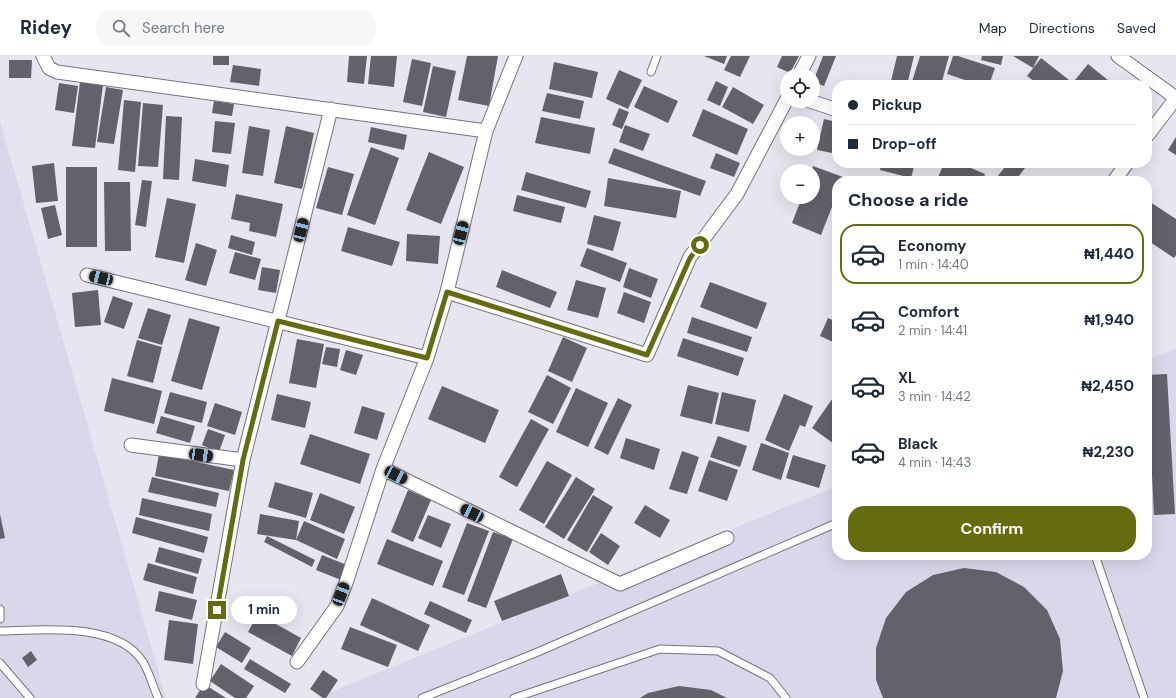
<!DOCTYPE html>
<meta charset="utf-8">
<style>
body{margin:0;font-family:"DM Sans",sans-serif;background:#f6f6f7;color:#1f2937;height:100vh;display:flex;flex-direction:column;font-size:15px;white-space:nowrap}
*{box-sizing:border-box;margin:0}
p{font-size:13px;color:#747a83}
.icon{flex:none;width:22px;height:22px;fill:none;stroke:currentColor;stroke-width:2;stroke-linecap:round;stroke-linejoin:round}
.map{position:relative;flex:1;overflow:hidden}
.side{position:absolute;left:832px;top:120px;width:320px;height:384px;display:flex;flex-direction:column;background:#fff;border-radius:16px;box-shadow:0 4px 16px #0002}
.side>*{flex:none}
.hud{position:absolute;left:832px;top:24px;width:320px;height:88px;border-radius:16px;box-shadow:0 4px 16px #0002;display:grid;align-content:center;height:88px;padding:0 16px;background:#fff}
.controls{position:absolute;left:780px;top:12px;display:grid;gap:8px}
.controls a{display:grid;place-items:center;width:40px;height:40px;border-radius:50%;background:#fff;box-shadow:0 4px 16px #0002;font-size:20px}
.end{position:absolute;width:18px;height:18px;margin:-9px;border:5px solid #656c10;background:#fff;box-shadow:0 0 0 2px #fff}
.from{border-radius:50%}
.bubble{position:absolute;height:28px;border-radius:14px;background:#fff;box-shadow:0 4px 16px #0002;font-size:13px;font-weight:700;line-height:28px;text-align:center}
.car{position:absolute;width:12px;height:24px;margin:-12px -6px;border-radius:5px;box-shadow:0 0 3px 1px #0007;background:linear-gradient(#222 24%,#8ab4d8 0 40%,#222 0 76%,#8ab4d8 0 86%,#222 0)}
.hud b{display:flex;align-items:center;gap:14px;height:38px;font-size:15px}
.hud b+b{border-top:1px solid #e0e1e3}
.hud i{width:10px;height:10px;background:#1f2937}
ul{padding:0;list-style:none}
li{display:flex;align-items:center;gap:12px;height:60px;margin:0 8px 6px;padding:0 8px;border:2px solid transparent;border-radius:16px}
li div{flex:1}
li b{display:block;font-size:15px}
li em{font-style:normal;font-weight:700}
li.current{border-color:#656c10}
li>.icon{width:36px;height:36px;stroke-width:1.5}
h2{padding:0 16px;font-size:18px;line-height:48px}
.action{display:flex;gap:8px;margin-top:auto;padding:8px 16px}
.action a{flex:1;height:46px;border-radius:16px;background:#656c10;color:#fff;font-size:16px;font-weight:700;line-height:46px;text-align:center}
header{display:flex;align-items:center;gap:24px;box-sizing:border-box;height:56px;padding:0 20px;background:#fff;border-bottom:1px solid #e0e1e3}
header strong{font-size:19px}
nav{display:flex;gap:22px;margin-inline-start:auto;font-size:14px}
.search{width:280px;height:36px;background:#f6f6f7;display:flex;align-items:center;gap:10px;box-sizing:border-box;padding:0 14px;border-radius:16px;color:#747a83;font-size:15px}
.map>svg:first-child{display:block}
.built{fill:#dbd7ea}
.building{fill:#63616a}
.lines{fill:none;stroke-linecap:round;stroke-linejoin:round}
.service-casing{stroke:#75737d;stroke-width:9}
.minor-casing{stroke:#75737d;stroke-width:15}
.service{stroke:#fff;stroke-width:7}
.minor{stroke:#fff;stroke-width:13}
.route{stroke:#656c10;stroke-width:5}
</style>
<header>
<strong>Ridey</strong>
<div class="search"><svg class="icon" aria-label="search" viewBox="0 0 24 24"><circle cx="10" cy="10" r="6"/><path d="M15 15l6 6"/></svg>Search here</div>
<nav><a>Map</a><a>Directions</a><a>Saved</a></nav>
</header>
<div class="map">
<svg width="1176" height="642" viewBox="0 0 1176 642">
<rect width="100%" height="100%" fill="#e7e5f0"/>
<!-- built -->
<path class="built" d="M 0,65 L 166,642 L 0,642 Z
M 1176,293 L 1176,642 L 316,642 L 837,430 L 837,499 L 1147,499 L 1147,304 Z"/>
<!-- building -->
<path class="building" d="M 213,0 L 229,0 L 229,9 L 213,9 Z
M 349,0 L 367,0 L 364,28 L 347,26 Z
M 371,0 L 397,0 L 394,31 L 368,28 Z
M 467,0 L 498,0 L 489,50 L 458,44 Z
M 704,0 L 727,0 L 724,8 Z
M 731,0 L 750,0 L 740,21 L 724,14 Z
M 782,0 L 799,0 L 790,17 L 777,11 Z
M 823,0 L 836,0 L 824,30 L 813,26 Z
M 897,0 L 914,0 L 907,29 L 891,25 Z
M 920,0 L 949,0 L 941,29 L 911,29 Z
M 953,0 L 958,0 L 995,12 L 989,29 L 980,29 L 947,18 Z
M 982,0 L 1003,0 L 1001,9 L 981,4 Z
M 1013,0 L 1039,0 L 1033,12 Z
M 1041,2 L 1069,24 L 1065,29 L 1039,29 L 1027,20 Z
M 412,3 L 431,7 L 422,50 L 403,46 Z
M 9,4 L 32,4 L 31,22 L 9,22 Z
M 554,6 L 598,16 L 592,42 L 549,33 Z
M 1088,8 L 1114,29 L 1071,29 Z
M 233,9 L 261,13 L 259,30 L 230,26 Z
M 433,10 L 456,15 L 446,61 L 423,56 Z
M 619,14 L 642,24 L 628,53 L 606,43 Z
M 716,25 L 728,31 L 720,50 L 707,44 Z
M 80,26 L 103,29 L 95,92 L 72,90 Z
M 59,27 L 78,30 L 74,57 L 55,54 Z
M 644,30 L 678,45 L 668,67 L 634,51 Z
M 106,31 L 123,34 L 114,88 L 97,86 Z
M 733,31 L 764,49 L 753,68 L 722,51 Z
M 547,37 L 584,45 L 580,63 L 542,55 Z
M 124,44 L 141,46 L 135,116 L 118,114 Z
M 214,45 L 234,48 L 232,60 L 212,57 Z
M 143,47 L 163,49 L 158,111 L 138,110 Z
M 619,52 L 629,56 L 622,73 L 612,69 Z
M 703,53 L 748,73 L 737,99 L 692,80 Z
M 166,60 L 182,61 L 179,124 L 163,123 Z
M 541,61 L 595,72 L 590,98 L 535,87 Z
M 824,63 L 837,66 L 837,98 L 817,94 Z
M 215,65 L 235,67 L 231,98 L 212,96 Z
M 625,69 L 650,78 L 643,95 L 619,86 Z
M 249,70 L 270,74 L 263,120 L 242,117 Z
M 286,70 L 314,77 L 302,133 L 274,127 Z
M 371,71 L 407,79 L 404,94 L 368,86 Z
M 1176,81 L 1176,99 L 1168,94 Z
M 371,91 L 399,102 L 375,169 L 347,159 Z
M 614,92 L 706,125 L 700,140 L 608,107 Z
M 429,96 L 464,111 L 441,168 L 406,154 Z
M 716,97 L 740,107 L 734,121 L 710,112 Z
M 195,103 L 229,109 L 226,131 L 192,125 Z
M 54,107 L 58,145 L 36,147 L 32,110 Z
M 881,107 L 915,107 L 911,122 L 880,114 Z
M 944,107 L 959,107 L 985,118 L 983,125 L 939,125 L 937,124 Z
M 1008,107 L 1018,107 L 1025,112 L 1015,125 L 994,125 Z
M 813,110 L 843,121 L 842,125 L 837,125 L 837,138 L 821,179 L 792,167 L 802,141 L 813,141 L 813,115 L 811,115 Z
M 66,111 L 97,111 L 97,191 L 66,191 Z
M 328,111 L 354,118 L 342,159 L 316,152 Z
M 526,116 L 591,135 L 586,152 L 521,134 Z
M 608,122 L 681,135 L 676,162 L 604,150 Z
M 142,124 L 152,125 L 146,171 L 135,169 Z
M 104,126 L 130,126 L 131,195 L 105,195 Z
M 236,138 L 283,148 L 276,181 L 249,175 L 250,167 L 231,163 Z
M 517,139 L 565,151 L 561,167 L 513,155 Z
M 167,142 L 196,148 L 184,207 L 155,201 Z
M 1147,144 L 1176,163 L 1176,199 L 1174,202 L 1147,184 Z
M 55,149 L 62,179 L 48,183 L 41,152 Z
M 594,159 L 621,166 L 613,195 L 587,188 Z
M 348,171 L 400,186 L 392,210 L 341,195 Z
M 407,178 L 440,180 L 438,208 L 406,205 Z
M 231,179 L 255,186 L 252,199 L 228,192 Z
M 196,187 L 217,194 L 206,230 L 185,224 Z
M 587,192 L 627,207 L 620,226 L 580,210 Z
M 235,196 L 261,203 L 255,224 L 229,217 Z
M 262,211 L 280,214 L 276,237 L 258,234 Z
M 629,212 L 658,223 L 651,242 L 623,231 Z
M 502,214 L 557,236 L 550,252 L 496,231 Z
M 576,224 L 606,232 L 598,262 L 567,254 Z
M 710,226 L 767,247 L 757,273 L 700,251 Z
M 98,234 L 101,269 L 75,271 L 72,237 Z
M 624,236 L 651,246 L 644,267 L 617,257 Z
M 113,240 L 133,247 L 124,273 L 104,266 Z
M 148,252 L 171,259 L 162,289 L 138,282 Z
M 692,261 L 752,281 L 747,296 L 687,277 Z
M 189,262 L 220,271 L 202,334 L 171,325 Z
M 828,262 L 837,266 L 837,277 L 833,286 L 820,280 Z
M 563,281 L 587,292 L 572,326 L 548,315 Z
M 683,282 L 744,302 L 738,320 L 677,300 Z
M 297,283 L 324,288 L 316,332 L 289,327 Z
M 137,284 L 162,291 L 153,327 L 127,320 Z
M 326,291 L 340,293 L 337,311 L 322,308 Z
M 346,294 L 363,299 L 356,319 L 340,314 Z
M 1167,318 L 1175,458 L 1154,459 L 1147,319 Z
M 547,319 L 571,332 L 553,368 L 528,356 Z
M 112,322 L 162,335 L 154,368 L 104,355 Z
M 688,329 L 719,337 L 712,368 L 680,360 Z
M 442,330 L 499,354 L 485,387 L 428,363 Z
M 576,332 L 608,347 L 588,391 L 556,376 Z
M 170,336 L 207,346 L 202,367 L 164,357 Z
M 722,336 L 756,344 L 749,376 L 715,368 Z
M 837,336 L 837,390 L 812,372 Z
M 277,338 L 311,346 L 305,372 L 271,364 Z
M 784,338 L 813,350 L 805,371 L 800,369 L 789,395 L 765,384 Z
M 618,342 L 632,349 L 608,399 L 594,392 Z
M 215,347 L 242,356 L 235,379 L 207,370 Z
M 362,350 L 385,357 L 377,384 L 354,377 Z
M 161,360 L 195,370 L 190,387 L 156,377 Z
M 531,363 L 549,373 L 517,431 L 499,421 Z
M 208,373 L 225,379 L 219,396 L 202,389 Z
M 310,378 L 370,398 L 360,428 L 300,408 Z
M 718,380 L 747,390 L 740,411 L 710,401 Z
M 626,382 L 660,393 L 654,414 L 620,402 Z
M 761,387 L 789,397 L 781,424 L 752,414 Z
M 682,395 L 699,401 L 687,438 L 669,433 Z
M 159,398 L 234,414 L 229,435 L 155,420 Z
M 793,399 L 826,409 L 819,432 L 786,422 Z
M 709,404 L 738,414 L 727,445 L 698,435 Z
M 547,405 L 572,419 L 544,468 L 519,454 Z
M 152,421 L 219,437 L 216,451 L 148,436 Z
M 576,421 L 595,433 L 564,483 L 545,471 Z
M 275,426 L 313,437 L 306,462 L 268,451 Z
M 408,434 L 431,444 L 413,486 L 391,476 Z
M 320,437 L 355,451 L 344,478 L 310,464 Z
M 593,439 L 613,451 L 587,496 L 567,484 Z
M 142,442 L 212,458 L 209,475 L 139,459 Z
M 645,449 L 670,464 L 660,482 L 634,467 Z
M 0,458 L 5,482 L 0,483 Z
M 260,458 L 299,465 L 296,484 L 304,465 L 345,483 L 337,503 L 296,484 L 257,478 Z
M 428,459 L 451,468 L 441,492 L 418,482 Z
M 136,461 L 208,481 L 204,497 L 132,477 Z
M 467,467 L 489,475 L 464,539 L 442,531 Z
M 493,476 L 513,483 L 486,552 L 467,545 Z
M 601,477 L 620,490 L 608,509 L 589,496 Z
M 267,480 L 315,504 L 312,511 L 264,486 Z
M 387,483 L 443,505 L 433,530 L 377,508 Z
M 159,491 L 202,503 L 198,518 L 155,506 Z
M 322,499 L 347,509 L 341,524 L 316,514 Z
M 148,507 L 197,521 L 193,538 L 143,524 Z
M 964,512 L 996,516 L 1024,531 L 1047,554 L 1060,583 L 1063,615 L 1056,642 L 883,642 L 876,624 L 876,592 L 886,562 L 906,536 L 933,519 Z
M 561,518 L 569,540 L 502,565 L 494,545 Z
M 159,535 L 197,544 L 192,564 L 155,555 Z
M 372,542 L 430,569 L 418,595 L 360,569 Z
M 430,545 L 472,564 L 466,577 L 424,558 Z
M 258,558 L 301,582 L 292,600 L 248,576 Z
M 169,564 L 198,568 L 193,608 L 164,604 Z
M 350,571 L 397,589 L 388,611 L 341,593 Z
M 225,576 L 251,592 L 242,607 L 216,591 Z
M 31,595 L 37,604 L 28,611 L 22,602 Z
M 250,603 L 291,628 L 285,637 L 244,613 Z
M 221,608 L 254,630 L 246,642 L 235,642 L 210,625 Z
M 323,614 L 338,624 L 326,642 L 323,642 L 310,633 Z
M 204,628 L 226,642 L 195,642 Z
M 679,630 L 711,634 L 727,642 L 640,642 L 648,637 Z"/>
<g class="lines">
<!-- service casing -->
<g class="service-casing">
<path id="service" d="M 651,16 L 657,0
M 1095,499 L 1144,642
M 0,553 L 0,563
M 0,575 C 41,574 117,565 143,606 C 149,616 153,630 158,642
M 0,607 L 30,642
M 422,642 L 533,598 L 837,467
M 514,642 L 660,593 L 718,595 L 770,622 L 786,642"/>
</g>
<!-- minor casing -->
<g class="minor-casing">
<path id="minor" d="M 43,0 L 49,12 L 57,16 L 486,75
M 1118,0 L 1176,42
M 799,19 L 809,0
M 810,45 L 837,54
M 1147,80 L 1176,42
M 1114,125 L 1127,107
M 87,219 L 427,302
M 447,236 L 647,299 L 690,201 L 737,138 L 787,43
M 131,389 L 243,404
M 383,413 L 620,528 L 727,482
M 297,606 L 337,550 L 346,527 L 383,413 L 427,302 L 447,236 L 486,75 L 516,0
M 203,628 L 243,404 L 331,53"/>
</g>
<!-- service -->
<use href="#service" class="service"/>
<!-- minor -->
<use href="#minor" class="minor"/>
</g>
<g class="lines">
<!-- route -->
<path class="route" d="M 217,554 L 243,404 L 278,265 L 427,302 L 447,236 L 647,299 L 690,202 L 700,189"/>
</g>
</svg>
<div class="controls">
<a><svg class="icon" aria-label="locate" viewBox="0 0 24 24"><circle cx="12" cy="12" r="6"/><path d="M12 2v4M12 18v4M2 12h4M18 12h4"/></svg></a>
<a>+</a>
<a>−</a>
</div>
<i class="end from" style="left:700px;top:189px"></i>
<i class="end" style="left:217px;top:554px"></i>
<div class="bubble" style="left:231px;top:540px;width:66px">1 min</div>
<i class="car" style="left:301px;top:174px;rotate:14deg"></i>
<i class="car" style="left:461px;top:177px;rotate:14deg"></i>
<i class="car" style="left:101px;top:222px;rotate:283deg"></i>
<i class="car" style="left:201px;top:399px;rotate:98deg"></i>
<i class="car" style="left:396px;top:419px;rotate:117deg"></i>
<i class="car" style="left:472px;top:457px;rotate:296deg"></i>
<i class="car" style="left:341px;top:538px;rotate:21deg"></i>
<div class="hud">
<b><i class="from"></i>Pickup</b>
<b><i></i>Drop-off</b>
</div>
<section class="side">
<h2>Choose a ride</h2>
<ul>
<li class="current"><svg class="icon" aria-label="car" viewBox="0 0 24 24"><path d="M5 17H2v-5l4-1 3-4h7l3 4 3 1v5h-3M9 17h6M6 11h13"/><circle cx="7" cy="17" r="2"/><circle cx="17" cy="17" r="2"/></svg><div><b>Economy</b><p>1 min · 14:40</p></div><em>₦1,440</em></li>
<li><svg class="icon" aria-label="car" viewBox="0 0 24 24"><path d="M5 17H2v-5l4-1 3-4h7l3 4 3 1v5h-3M9 17h6M6 11h13"/><circle cx="7" cy="17" r="2"/><circle cx="17" cy="17" r="2"/></svg><div><b>Comfort</b><p>2 min · 14:41</p></div><em>₦1,940</em></li>
<li><svg class="icon" aria-label="car" viewBox="0 0 24 24"><path d="M5 17H2v-5l4-1 3-4h7l3 4 3 1v5h-3M9 17h6M6 11h13"/><circle cx="7" cy="17" r="2"/><circle cx="17" cy="17" r="2"/></svg><div><b>XL</b><p>3 min · 14:42</p></div><em>₦2,450</em></li>
<li><svg class="icon" aria-label="car" viewBox="0 0 24 24"><path d="M5 17H2v-5l4-1 3-4h7l3 4 3 1v5h-3M9 17h6M6 11h13"/><circle cx="7" cy="17" r="2"/><circle cx="17" cy="17" r="2"/></svg><div><b>Black</b><p>4 min · 14:43</p></div><em>₦2,230</em></li>
</ul>
<div class="action"><a>Confirm</a></div>
</section>
</div>
